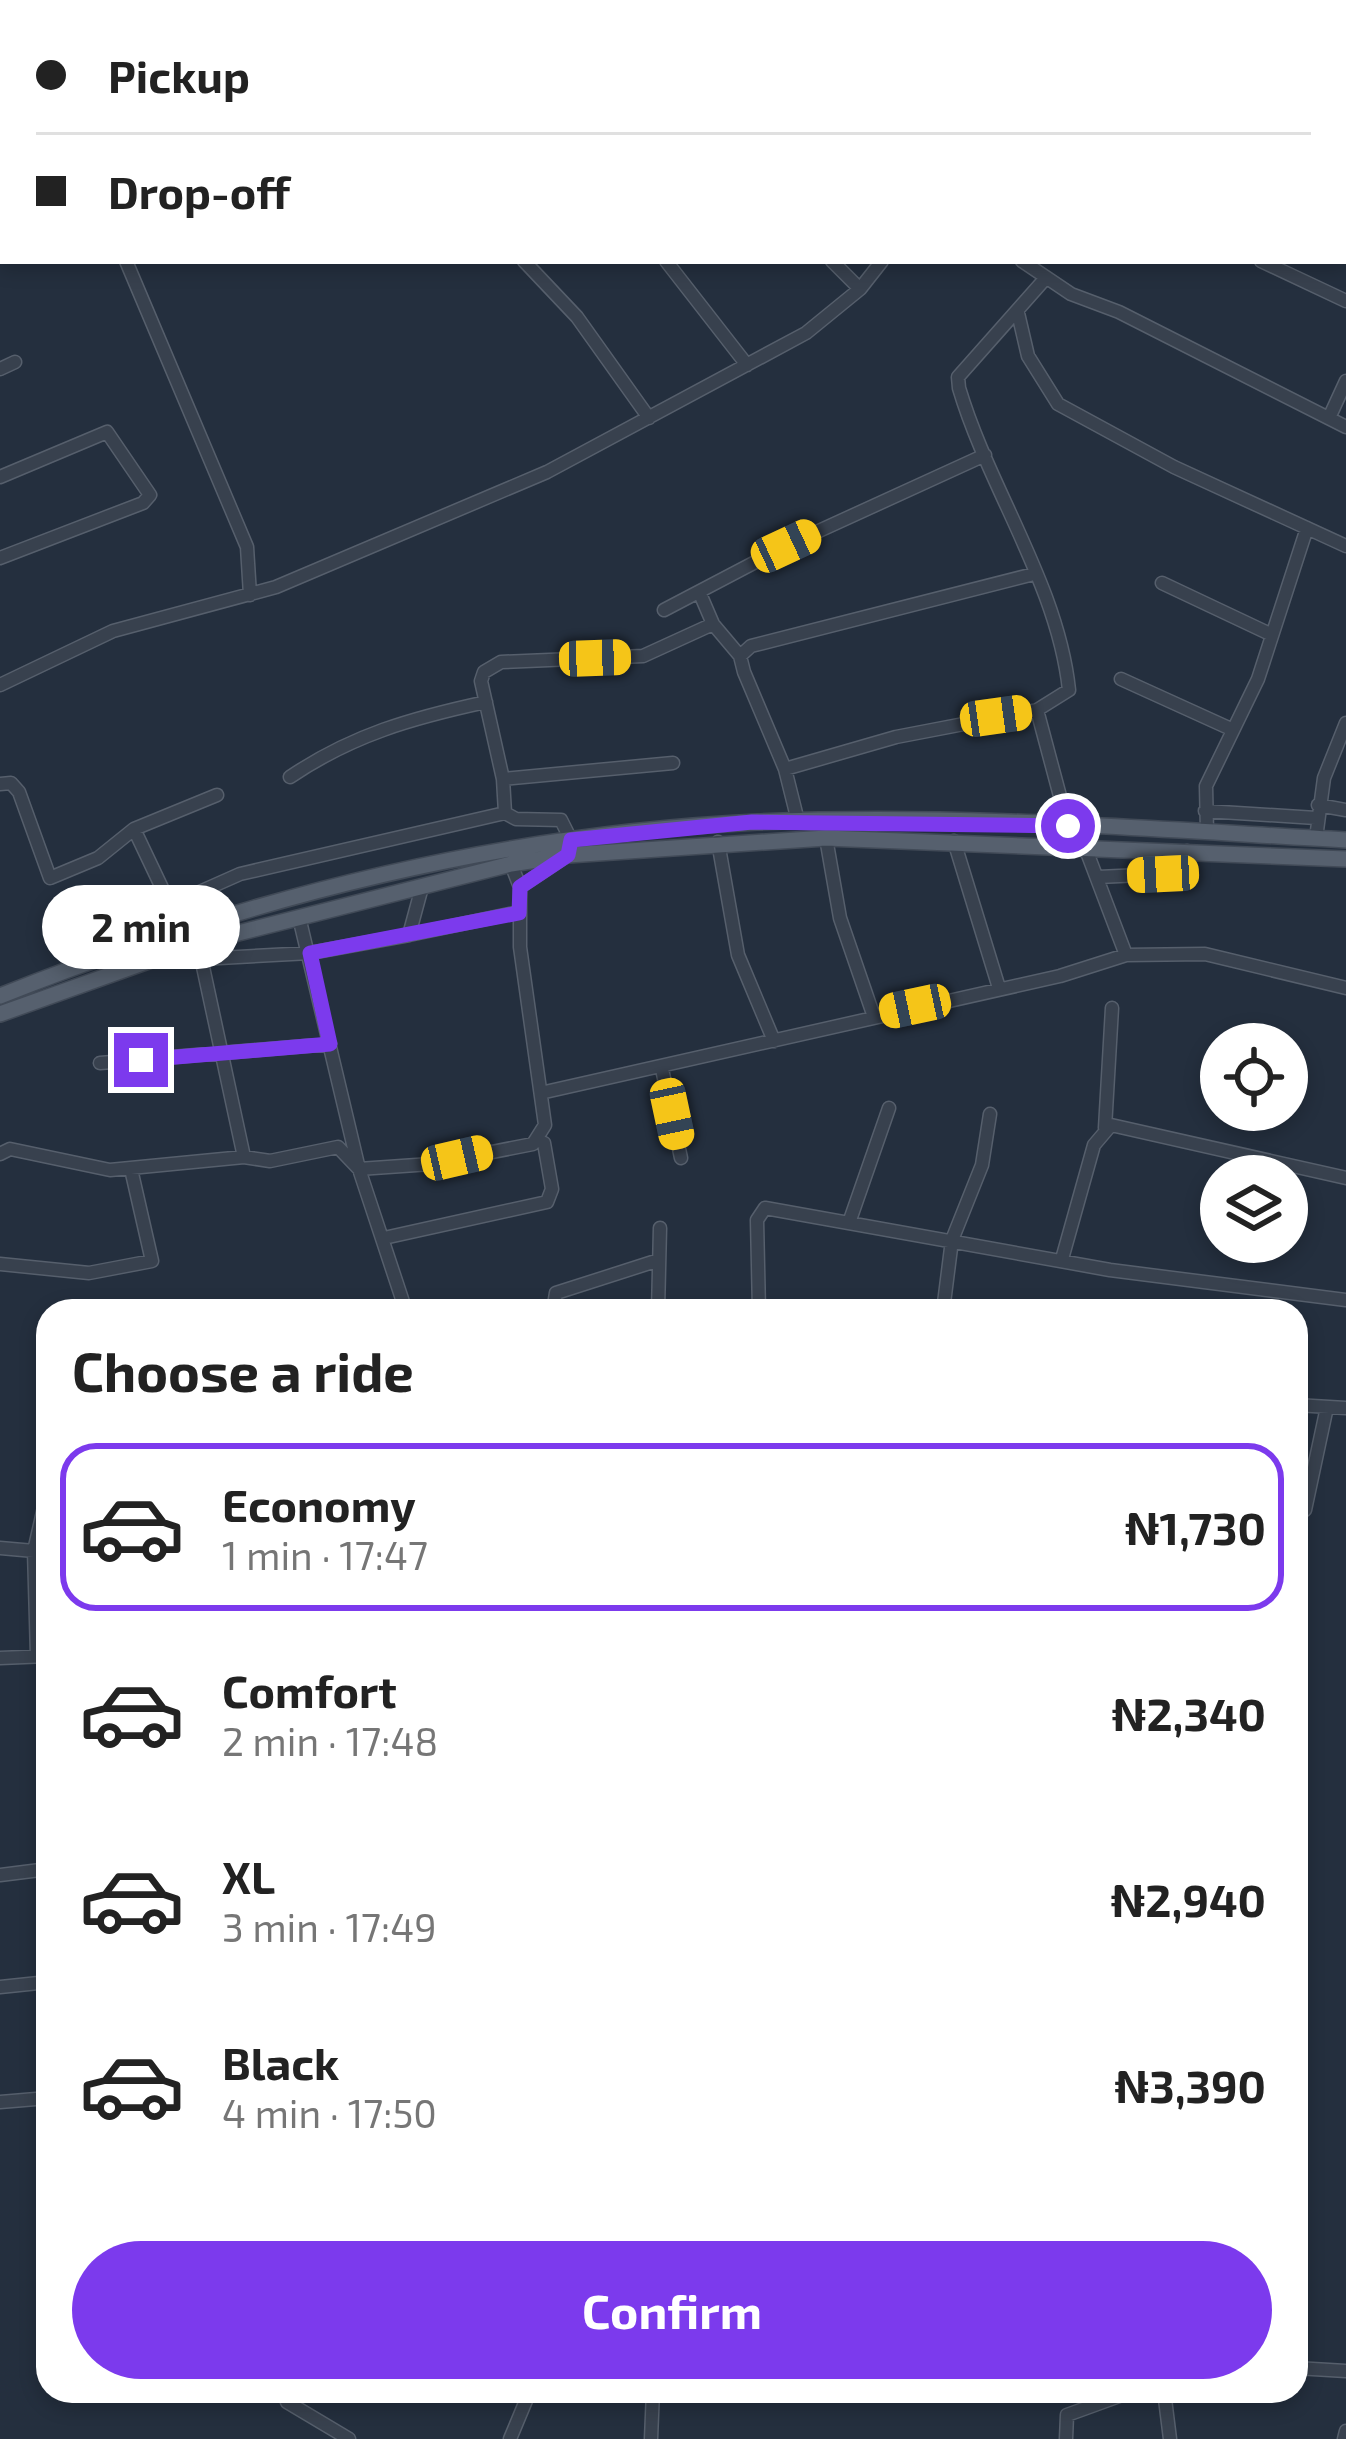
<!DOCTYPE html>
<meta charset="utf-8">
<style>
body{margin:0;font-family:"Exo 2",sans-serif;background:#f6f6f6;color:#222;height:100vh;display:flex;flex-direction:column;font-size:45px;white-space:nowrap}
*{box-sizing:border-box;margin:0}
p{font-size:39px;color:#767676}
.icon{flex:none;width:66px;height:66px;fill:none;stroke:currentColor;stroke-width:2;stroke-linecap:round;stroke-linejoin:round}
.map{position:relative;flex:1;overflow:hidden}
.drawer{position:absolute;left:36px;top:1299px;width:1272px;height:1104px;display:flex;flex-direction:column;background:#fff;border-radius:36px;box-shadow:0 6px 18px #0003}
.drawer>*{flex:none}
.banner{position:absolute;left:0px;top:0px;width:1347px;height:264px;box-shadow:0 6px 18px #0003;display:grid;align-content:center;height:264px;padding:0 36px;background:#fff}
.fabs{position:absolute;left:1200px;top:1023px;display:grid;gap:24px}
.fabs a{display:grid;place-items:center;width:108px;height:108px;border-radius:50%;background:#fff;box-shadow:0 6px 18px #0003;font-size:60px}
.end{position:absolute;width:54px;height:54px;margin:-27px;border:15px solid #7c3aed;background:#fff;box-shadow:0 0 0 6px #fff}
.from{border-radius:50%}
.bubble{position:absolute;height:84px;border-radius:42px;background:#fff;box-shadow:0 6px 18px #0003;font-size:39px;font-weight:700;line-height:84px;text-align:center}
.car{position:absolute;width:36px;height:72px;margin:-36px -18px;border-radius:15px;box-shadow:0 0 9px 3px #0007;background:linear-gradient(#f5c518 24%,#345 0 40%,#f5c518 0 76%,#345 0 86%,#f5c518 0)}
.banner b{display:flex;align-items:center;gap:42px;height:114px;font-size:45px}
.banner b+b{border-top:3px solid #e0e0e0}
.banner i{width:30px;height:30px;background:#222}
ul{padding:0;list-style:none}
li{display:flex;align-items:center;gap:36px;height:168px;margin:0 24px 18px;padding:0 12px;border:6px solid transparent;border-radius:36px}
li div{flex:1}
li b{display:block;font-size:45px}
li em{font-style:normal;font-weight:700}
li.on{border-color:#7c3aed}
li>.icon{width:108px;height:108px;stroke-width:1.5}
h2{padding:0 36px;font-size:54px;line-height:144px}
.cta{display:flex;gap:24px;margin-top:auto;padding:24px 36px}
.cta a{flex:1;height:138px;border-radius:72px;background:#7c3aed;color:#fff;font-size:48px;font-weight:700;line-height:138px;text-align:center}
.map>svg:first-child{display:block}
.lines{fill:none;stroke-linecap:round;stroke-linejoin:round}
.minor-casing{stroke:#565f6c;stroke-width:15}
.major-casing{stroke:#414a57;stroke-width:18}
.minor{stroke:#38414e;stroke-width:12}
.major{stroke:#56606e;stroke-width:15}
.route{stroke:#7c3aed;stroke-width:15}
</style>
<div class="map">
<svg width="1346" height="2439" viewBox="0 0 1346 2439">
<rect width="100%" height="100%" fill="#242f3e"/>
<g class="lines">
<!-- minor casing -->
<g class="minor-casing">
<path id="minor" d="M 3,0 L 5,3
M 325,0 L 327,3
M 625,0 L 627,3
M 713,0 L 715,3
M 856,0 L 859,3
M 186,3 L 190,0
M 366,3 L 370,0
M 1012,3 L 1017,0
M 1198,3 L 1201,0
M 0,150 L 3,147
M 1344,167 L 1346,163
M 126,261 L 247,547 L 250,595
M 524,261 L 577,317 L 649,418
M 666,261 L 747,365
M 832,261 L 860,289
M 1022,261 L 1071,294 L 1119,312 L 1346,427
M 1261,261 L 1346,301
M 1018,313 L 1028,356 L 1058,404 L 1174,467 L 1346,546
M 0,369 L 15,362
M 1329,418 L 1346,381
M 0,477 L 107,432 L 150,495 L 143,503 L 0,558
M 1034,574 L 751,646 L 740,656 L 744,672 L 785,769 L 896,737 L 1037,710 L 1069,690 C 1058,585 989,489 959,388 L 958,377 L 1044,280
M 1162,583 L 1270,634
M 701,596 L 713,624 L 740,656
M 664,610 L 786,546 L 985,455
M 1121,679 L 1231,729
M 0,685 L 113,631 L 276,587 L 547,472 L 806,333 L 860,289 L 882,261
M 1037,710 L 1068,826
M 673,763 L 503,779 L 481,681 L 484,672 L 501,662 L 643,656 L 713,624
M 785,769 L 798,821
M 290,777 C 352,735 412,718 486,702
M 503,779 L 505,813 L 516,819 L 561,820 L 571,840 L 568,855 L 520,887
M 0,784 L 11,783 L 19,792 L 50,878 L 98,858 L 134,829
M 1318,805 L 1346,810
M 1205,811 L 1316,818
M 1207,832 L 1206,786 L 1258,679 L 1307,528
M 826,838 L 840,918 L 873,1014
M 1316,838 L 1324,778 L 1346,723
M 954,841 L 999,988
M 718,842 L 738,955 L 774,1041
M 1085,847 L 1126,955
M 1098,877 L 1163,874 L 1187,851
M 168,906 L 240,874 L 505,813
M 172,931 L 162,888 L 134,829 L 217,795
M 409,935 L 519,912
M 200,953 L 244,1157
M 201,959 L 310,953 L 409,935 L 422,887
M 100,1063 L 330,1044
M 662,1069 L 681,1158
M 545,1092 L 1060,976 L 1126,955 L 1205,954 L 1346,988
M 1105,1128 L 1112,1008
M 0,1154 L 10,1149 L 110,1170 L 244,1157 L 270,1161 L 338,1147 L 359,1169 L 299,917
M 850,1220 L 889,1108
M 384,1238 L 547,1202 L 552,1189 L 544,1143 L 538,1141
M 1062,1259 L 1094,1145 L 1111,1125 L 1346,1178
M 0,1264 L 89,1273 L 152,1261 L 131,1169
M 406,1311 L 359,1169 L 431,1164 L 533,1144 L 545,1125 L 520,947 L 520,887 L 511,864
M 553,1311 L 556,1293 L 659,1260
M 658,1311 L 660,1228
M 759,1311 L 757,1220 L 765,1208 L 1110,1270 L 1346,1300
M 943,1311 L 952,1240 L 982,1165 L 990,1114
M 1296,1405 L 1346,1408
M 1305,1510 L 1327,1407
M 0,1548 L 34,1551
M 37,1656 L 34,1551 L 48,1490
M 0,1658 L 48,1656
M 0,1875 L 48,1869
M 0,1987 L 48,1982
M 0,2102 L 48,2098
M 1296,2368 L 1346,2371
M 292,2391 L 287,2402 L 349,2439
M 1164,2391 L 1170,2439
M 510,2439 L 530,2391
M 651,2439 L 653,2391
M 1066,2439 L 1067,2415 L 1133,2391
M 1344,2439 L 1346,2431"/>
</g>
<!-- major casing -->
<g class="major-casing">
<path id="major" d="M 0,996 C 240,900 498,834 757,822 C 952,813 1151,829 1346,840
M 0,1014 L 199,943 L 511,864 L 568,855 L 826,838 L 1346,859"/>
</g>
<!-- minor -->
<use href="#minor" class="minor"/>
<!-- major -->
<use href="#major" class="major"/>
</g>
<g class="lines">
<!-- route -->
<path class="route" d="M 141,1060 L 330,1044 L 310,953 L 519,913 L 520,887 L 568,855 L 571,840 L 752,822 L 1068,826"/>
</g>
</svg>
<div class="fabs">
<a><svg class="icon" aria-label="locate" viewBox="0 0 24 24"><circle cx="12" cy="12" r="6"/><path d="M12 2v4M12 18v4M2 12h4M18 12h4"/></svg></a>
<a><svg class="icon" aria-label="layers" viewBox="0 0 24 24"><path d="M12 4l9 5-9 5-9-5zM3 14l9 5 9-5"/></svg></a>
</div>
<i class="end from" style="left:1068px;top:826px"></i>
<i class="end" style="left:141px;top:1060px"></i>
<div class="bubble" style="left:42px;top:885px;width:198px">2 min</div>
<i class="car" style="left:786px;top:546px;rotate:65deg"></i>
<i class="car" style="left:595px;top:658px;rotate:88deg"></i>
<i class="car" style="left:996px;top:716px;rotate:82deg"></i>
<i class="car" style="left:1163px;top:874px;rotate:267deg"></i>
<i class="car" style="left:915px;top:1006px;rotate:258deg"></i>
<i class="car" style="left:672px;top:1114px;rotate:168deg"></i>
<i class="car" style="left:457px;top:1158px;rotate:77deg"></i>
<div class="banner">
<b><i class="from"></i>Pickup</b>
<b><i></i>Drop-off</b>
</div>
<section class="drawer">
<h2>Choose a ride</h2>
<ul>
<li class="on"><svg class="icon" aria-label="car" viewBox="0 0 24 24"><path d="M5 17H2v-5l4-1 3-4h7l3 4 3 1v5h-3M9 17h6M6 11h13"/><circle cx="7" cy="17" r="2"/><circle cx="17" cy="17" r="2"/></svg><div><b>Economy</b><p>1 min · 17:47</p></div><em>₦1,730</em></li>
<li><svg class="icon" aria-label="car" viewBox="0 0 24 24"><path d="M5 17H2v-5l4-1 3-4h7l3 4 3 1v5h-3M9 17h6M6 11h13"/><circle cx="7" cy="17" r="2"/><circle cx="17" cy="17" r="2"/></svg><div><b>Comfort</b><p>2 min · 17:48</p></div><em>₦2,340</em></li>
<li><svg class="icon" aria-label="car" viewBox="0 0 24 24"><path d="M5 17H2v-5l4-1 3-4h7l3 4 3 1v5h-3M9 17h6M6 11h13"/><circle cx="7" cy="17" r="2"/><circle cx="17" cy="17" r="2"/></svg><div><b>XL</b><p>3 min · 17:49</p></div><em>₦2,940</em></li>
<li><svg class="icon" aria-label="car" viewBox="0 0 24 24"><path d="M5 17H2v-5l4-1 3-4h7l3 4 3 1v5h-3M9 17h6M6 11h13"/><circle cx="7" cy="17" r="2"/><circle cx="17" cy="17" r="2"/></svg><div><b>Black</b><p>4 min · 17:50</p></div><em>₦3,390</em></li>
</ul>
<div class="cta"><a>Confirm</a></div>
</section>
</div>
